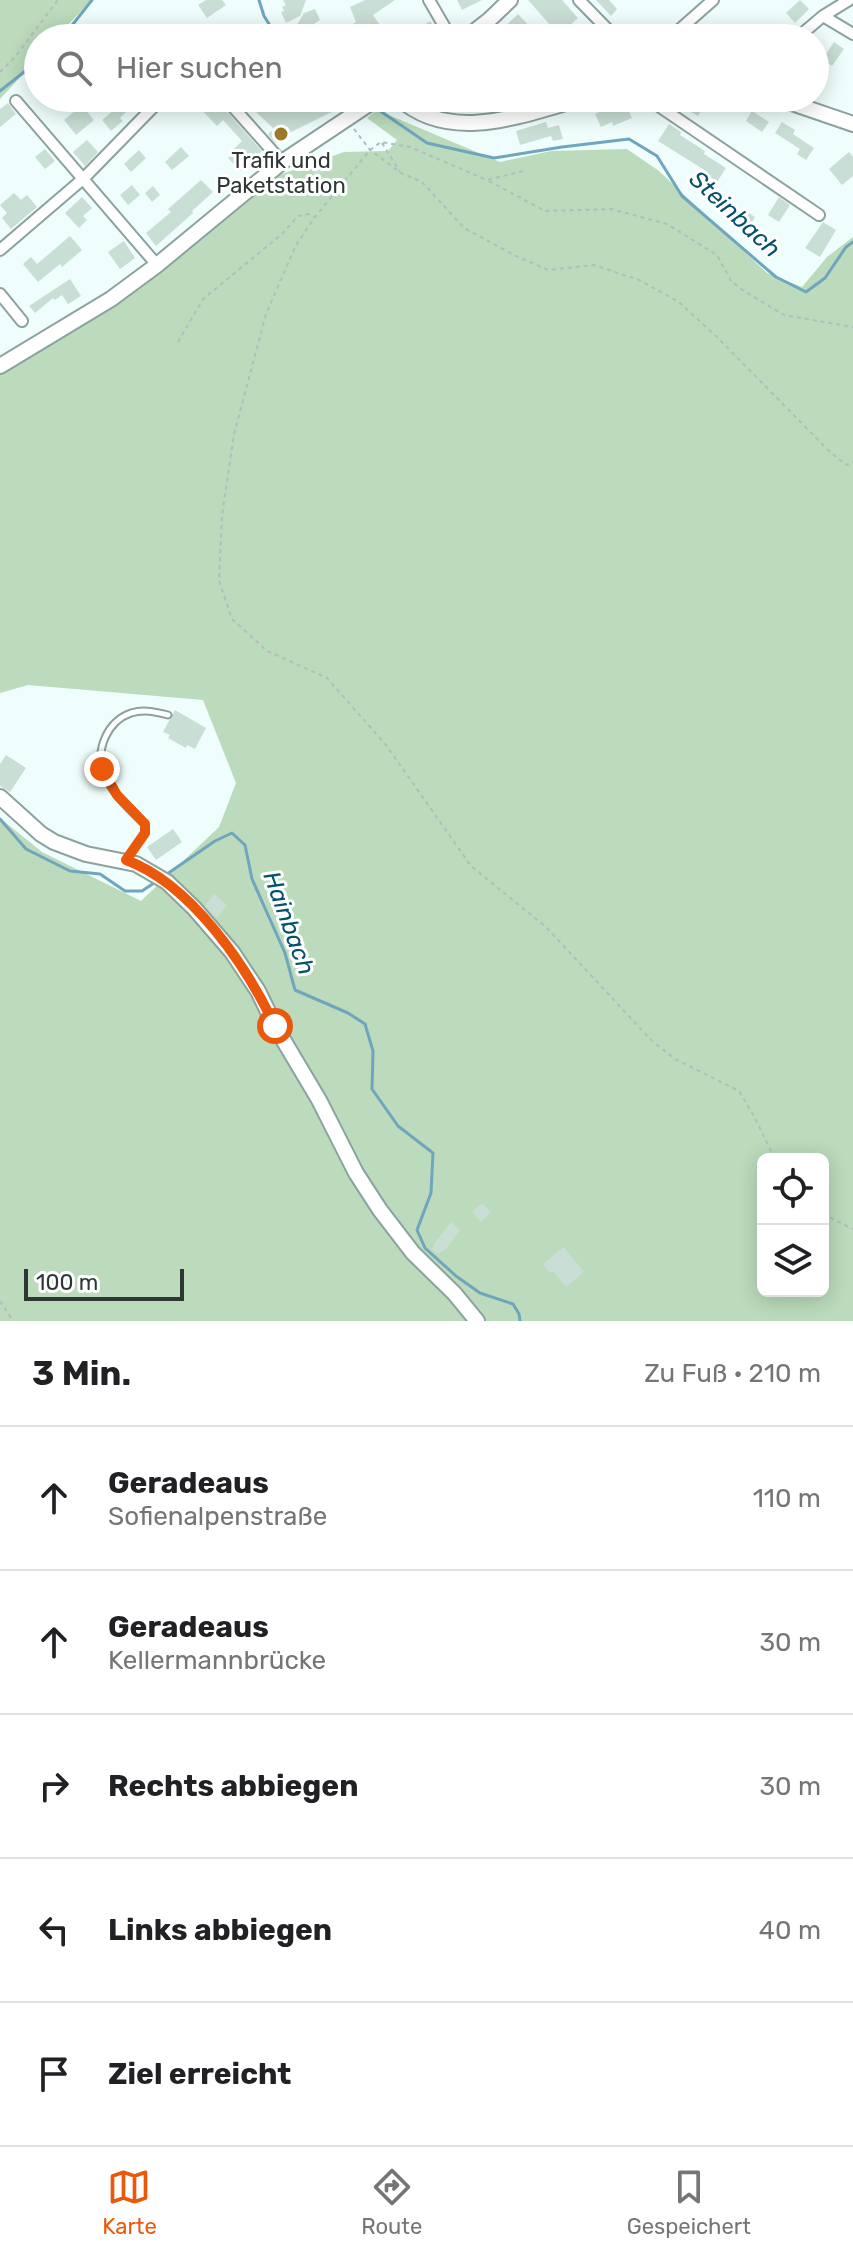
<!DOCTYPE html>
<html lang="de">
<meta charset="utf-8">
<style>
body{margin:0;font-family:Rubik,sans-serif;background:#f2f2f2;color:#202124}
.controls{position:absolute;right:24px;bottom:24px;display:grid;overflow:hidden;border-radius:12px;box-shadow:0 4px 20px #0003}
.controls button{width:72px;height:72px;display:grid;place-items:center;padding:0;border:0;border-bottom:2px solid #e0e0e0;background:#fff;color:#202124;font:40px sans-serif}
.scale{position:absolute;left:24px;bottom:20px;width:160px;box-sizing:border-box;padding-left:8px;border:4px solid #2e3736;border-top:0;font-size:22px;line-height:28px;white-space:nowrap;color:#2e3736;-webkit-text-stroke:6px #fff;paint-order:stroke}
.stop{position:absolute;width:24px;height:24px;margin:-18px;border:6px solid #ea580c;border-radius:50%;background:#fff}
.stop.end{background:#ea580c;border-color:#fff;box-shadow:0 2px 8px #0008}
.list{margin:0;padding:0;list-style:none}
h2{display:flex;justify-content:space-between;align-items:center;height:104px;margin:0;padding:0 32px;font-size:34px}
h2 small{font-size:26px;font-weight:400;color:#757577}
.list li{display:grid;grid-template-columns:52px 1fr auto;gap:24px;align-items:center;box-sizing:border-box;height:144px;padding:0 32px;border-top:2px solid #e0e0e0}
.list b{display:block;font-size:30px;white-space:nowrap}
.list p{margin:0;font-size:26px;white-space:nowrap;color:#757577}
.list em{font-size:26px;font-style:normal;color:#757577}
.icon{flex:none;width:44px;height:44px;fill:none;stroke:currentColor;stroke-width:2;stroke-linecap:round;stroke-linejoin:round}
.map{position:relative;flex:none;width:853px;height:1321px;overflow:hidden}
.search{position:absolute;background:#fff;box-shadow:0 4px 20px #0003;left:24px;right:24px;top:24px;height:88px;display:flex;align-items:center;gap:20px;box-sizing:border-box;padding:0 28px;border-radius:44px;color:#757577;font-size:30px}
.sheet{height:824px;background:#fff}
nav{display:flex;justify-content:space-around;align-items:center;box-sizing:border-box;height:112px;border-top:2px solid #e0e0e0;background:#fff;font-size:22px;color:#757577}
nav a{display:grid;justify-items:center;gap:4px}
nav .on{color:#ea580c}
.map>svg:first-child{display:block}
.green{fill:#bbdbbc;fill-rule:evenodd}
.lines{fill:none;stroke-linecap:round;stroke-linejoin:round}
.stream{stroke:#6fa6be;stroke-width:3}
.building{fill:#c9ded5}
.lane-casing{stroke:#8ba29f;stroke-width:9}
.street-casing{stroke:#8ba29f;stroke-width:14}
.secondary-casing{stroke:#8ba29f;stroke-width:18}
.path{stroke:#b1bebd;stroke-width:2;stroke-dasharray:4 4;stroke-linecap:butt}
.lane{stroke:#fff;stroke-width:5}
.street{stroke:#fff;stroke-width:10}
.secondary{stroke:#fff;stroke-width:14}
.route{stroke:#ea580c;stroke-width:10}
.poi-dot{fill:#9e7926;stroke:#fff;stroke-width:3}
.labels{text-anchor:middle;dominant-baseline:central;stroke-width:6;stroke-linejoin:round;paint-order:stroke}
.poi-label{font-size:22px;fill:#2e3736;stroke:#fff}
.water-label{font-size:24px;font-style:italic;fill:#03516a;stroke:#fff}
</style>
<div class="map">
<svg width="853" height="1321" viewBox="0 0 853 1321">
<rect width="100%" height="100%" fill="#effefc"/>
<path class="green" d="M 0,0 L 91,0 L 56,38 L 38,38 L 38,58 L 0,99 Z
M 377,110 L 500,162 L 551,151 L 627,149 L 659,171 L 767,273 L 802,287 L 827,257 L 853,237 L 853,1321 L 0,1321 L 0,818 L 42,852 L 141,901 L 219,827 L 236,783 L 203,700 L 28,685 L 0,693 L 0,374 L 83,323 L 97,318 L 162,269 L 279,175 L 344,152 L 388,151 L 397,140 L 367,118 ZM 763,1159 L 823,1159 L 823,1291 L 763,1291 Z"/>
<g class="lines">
<path class="stream" d="M 259,0 L 264,16 L 278,38
M 62,38 L 92,0
M 0,91 L 38,61
M 373,106 L 427,143 L 494,158 L 562,147 L 629,139 L 657,156 L 682,196 L 776,277 L 806,292 L 825,278 L 846,247 L 853,242
M 0,819 L 26,849 L 70,871 L 100,874 L 125,891 L 142,891 L 157,881
M 167,874 L 215,841 L 232,833 L 245,845 L 252,879 L 285,953 L 295,990 L 348,1013 L 365,1024 L 373,1051 L 372,1089 L 398,1126 L 433,1153 L 431,1193 L 417,1230 L 425,1248 L 456,1276 L 480,1293 L 513,1304 L 519,1314 L 520,1321"/>
</g>
<path class="building" d="M 206,0 L 222,0 L 226,5 L 207,18 L 198,5 Z
M 283,0 L 306,0 L 300,16 L 286,23 L 281,12 L 284,11 L 282,7 L 286,5 Z
M 365,0 L 395,0 L 373,15 L 389,38 L 350,38 L 344,29 L 356,22 L 350,7 Z
M 457,0 L 482,0 L 462,10 Z
M 528,0 L 562,0 L 578,18 L 559,35 Z
M 596,0 L 609,0 L 617,9 L 611,16 Z
M 800,0 L 809,9 L 795,23 L 786,13 Z
M 315,9 L 320,20 L 306,29 L 309,38 L 289,38 L 304,13 Z
M 518,14 L 531,28 L 520,38 L 493,38 Z
M 430,21 L 442,38 L 407,38 Z
M 834,42 L 844,49 L 832,66 L 822,60 Z
M 121,98 L 141,98 L 120,118 L 123,121 L 111,131 L 102,120 L 120,105 L 117,102 Z
M 190,98 L 217,98 L 219,103 L 262,151 L 240,171 L 228,158 L 230,156 L 229,154 L 242,141 L 223,120 L 217,126 Z
M 262,98 L 266,98 L 277,109 L 295,100 L 301,110 L 326,98 L 360,98 L 283,136 L 275,143 L 268,134 L 274,129 L 252,108 Z
M 695,98 L 706,101 L 698,116 L 688,110 Z
M 8,103 L 16,114 L 0,127 L 0,109 Z
M 82,105 L 94,120 L 76,135 L 64,120 Z
M 626,105 L 632,118 L 613,126 L 612,122 L 601,127 L 595,114 L 612,106 L 614,111 Z
M 752,111 L 769,122 L 762,132 L 746,121 Z
M 546,122 L 548,128 L 559,125 L 563,139 L 553,141 L 551,136 L 520,145 L 516,131 Z
M 782,122 L 795,130 L 793,134 L 814,148 L 806,160 L 797,154 L 800,149 L 775,133 Z
M 669,124 L 681,132 L 680,135 L 705,151 L 704,154 L 726,168 L 717,182 L 705,173 L 706,171 L 658,141 Z
M 87,140 L 98,152 L 85,166 L 73,152 Z
M 181,147 L 189,156 L 172,170 L 165,162 Z
M 45,149 L 55,161 L 45,169 L 35,157 Z
M 139,150 L 146,158 L 131,172 L 124,164 Z
M 849,152 L 853,157 L 853,176 L 842,185 L 829,169 Z
M 319,160 L 326,170 L 316,176 L 309,166 Z
M 201,180 L 213,192 L 192,211 L 193,213 L 156,246 L 146,233 L 171,212 L 168,209 Z
M 132,185 L 140,195 L 128,205 L 120,195 Z
M 153,186 L 160,195 L 152,202 L 145,193 Z
M 14,193 L 21,200 L 27,195 L 37,207 L 11,229 L 2,218 L 7,213 L 0,205 Z
M 82,197 L 92,208 L 83,216 L 87,220 L 79,228 L 65,213 Z
M 779,197 L 790,205 L 779,222 L 768,215 Z
M 743,209 L 755,217 L 747,230 L 734,222 Z
M 823,222 L 836,230 L 820,257 L 805,248 Z
M 70,236 L 82,250 L 62,267 L 60,264 L 38,282 L 23,264 L 31,257 L 37,264 Z
M 124,241 L 135,258 L 120,269 L 108,252 Z
M 70,279 L 81,296 L 68,304 L 62,295 L 55,300 L 53,298 L 35,313 L 29,306 Z
M 175,710 L 206,728 L 195,749 L 187,745 L 186,748 L 168,738 L 170,735 L 163,732 Z
M 6,755 L 26,768 L 10,792 L 0,786 L 0,764 Z
M 173,829 L 182,842 L 156,860 L 147,847 Z
M 214,894 L 227,905 L 217,918 L 205,906 Z
M 482,1203 L 491,1212 L 481,1222 L 472,1212 Z
M 451,1222 L 460,1230 L 446,1249 L 438,1254 L 432,1249 L 434,1246 L 433,1245 Z
M 564,1247 L 584,1272 L 566,1287 L 553,1271 L 550,1273 L 543,1264 Z"/>
<g class="lines">
<defs>
<path id="lane" d="M 126,860 L 145,833 L 145,824 C 129,809 109,791 103,770 C 96,748 108,721 131,713 C 144,709 156,712 168,715"/>
<path id="street" d="M 429,0 L 451,38
M 579,0 L 616,38
M 823,16 L 853,34
M 670,38 L 713,0
M 797,38 L 823,16 L 849,0
M 225,98 L 282,162
M 647,98 L 819,215
M 16,101 L 157,265
M 0,250 L 84,178 L 162,98
M 0,294 L 22,321"/>
<path id="secondary" d="M 466,38 L 489,20 L 510,0
M 399,98 C 450,145 525,114 583,98
M 777,98 L 853,124
M 0,366 L 111,299 L 157,265 L 282,162 L 378,98
M 0,797 L 41,834 L 54,842 L 86,854 L 136,864 L 167,882 L 194,908 L 232,952 L 258,991 L 275,1026 L 319,1100 L 356,1173 L 380,1210 L 413,1253 L 454,1293 L 477,1321"/>
</defs>
<use href="#lane" class="lane-casing"/>
<use href="#street" class="street-casing"/>
<use href="#secondary" class="secondary-casing"/>
<path class="path" d="M 0,72 L 15,57 L 58,0
M 354,129 L 370,150 L 401,173 L 422,182 L 464,228 L 516,256 L 548,270 L 594,265 L 639,280 L 679,302 L 717,337 L 828,450 L 846,465 L 853,462
M 382,143 L 400,172
M 523,171 L 487,180 L 410,147 L 381,142 L 370,150 L 315,217 L 296,245 L 266,314 L 234,434 L 222,516 L 219,581 L 232,619 L 267,651 L 327,678 L 386,745 L 471,866 L 546,927 L 652,1041 L 675,1059 L 739,1091 L 754,1116 L 775,1159
M 489,181 L 545,211 L 611,209 L 667,224 L 717,255 L 731,281 L 744,291 L 784,315 L 853,327
M 178,342 L 203,299 L 282,234 L 298,216 L 308,214 L 315,217
M 823,1214 L 853,1229
M 0,1301 L 13,1321"/>
<use href="#lane" class="lane"/>
<use href="#street" class="street"/>
<use href="#secondary" class="secondary"/>
</g>
<g class="lines">
<path class="route" d="M 102,769 L 117,795 L 145,824 L 145,833 L 126,860 C 191,884 246,965 275,1026"/>
</g>
<circle class="poi-dot" cx="281" cy="134" r="8"/>
<g class="labels">
<g class="poi-label">
<text x="281" y="160">Trafik und<tspan x="281" dy="25">Paketstation</tspan></text>
</g>
<g class="water-label">
<text transform="translate(735 214) rotate(43)">Steinbach</text>
<text transform="translate(289 923) rotate(70)">Hainbach</text>
</g>
</g>
</svg>
<div class="controls">
<button><svg class="icon" aria-label="locate" viewBox="0 0 24 24"><circle cx="12" cy="12" r="6"/><path d="M12 2v4M12 18v4M2 12h4M18 12h4"/></svg></button>
<button><svg class="icon" aria-label="layers" viewBox="0 0 24 24"><path d="M12 4l9 5-9 5-9-5zM3 14l9 5 9-5"/></svg></button>
</div>
<div class="scale">100 m</div>
<div class="stop" style="left:275px;top:1026px"></div>
<div class="stop end" style="left:102px;top:769px"></div>
<div class="search"><svg class="icon" aria-label="search" viewBox="0 0 24 24"><circle cx="10" cy="10" r="6"/><path d="M15 15l6 6"/></svg>Hier suchen</div>
</div>
<section class="sheet">
<h2>3 Min.<small>Zu Fuß · 210 m</small></h2>
<ul class="list">
<li><svg class="icon" aria-label="ahead" viewBox="0 0 24 24"><path d="M12 20V5M6 11l6-6 6 6"/></svg><div><b>Geradeaus</b><p>Sofienalpenstraße</p></div><em>110 m</em></li>
<li><svg class="icon" aria-label="ahead" viewBox="0 0 24 24"><path d="M12 20V5M6 11l6-6 6 6"/></svg><div><b>Geradeaus</b><p>Kellermannbrücke</p></div><em>30 m</em></li>
<li><svg class="icon" aria-label="right" viewBox="0 0 24 24"><path d="M7 20v-9h11M14 6l5 5-5 5"/></svg><div><b>Rechts abbiegen</b></div><em>30 m</em></li>
<li><svg class="icon" aria-label="left" viewBox="0 0 24 24"><path d="M17 20v-9H6M10 6l-5 5 5 5"/></svg><div><b>Links abbiegen</b></div><em>40 m</em></li>
<li><svg class="icon" aria-label="arrive" viewBox="0 0 24 24"><path d="M6 21V4h12l-3 4 3 4H6"/></svg><div><b>Ziel erreicht</b></div></li>
</ul>
</section>
<nav>
<a class="on"><svg class="icon" aria-label="map" viewBox="0 0 24 24"><path d="M3 6l6-2 6 2 6-2v14l-6 2-6-2-6 2zM9 4v14M15 6v14"/></svg>Karte</a>
<a><svg class="icon" aria-label="directions" viewBox="0 0 24 24"><path d="M12 3l9 9-9 9-9-9zM9 14v-3h6M13 9l2 2-2 2"/></svg>Route</a>
<a><svg class="icon" aria-label="saved" viewBox="0 0 24 24"><path d="M7 4h10v16l-5-4-5 4z"/></svg>Gespeichert</a>
</nav>
